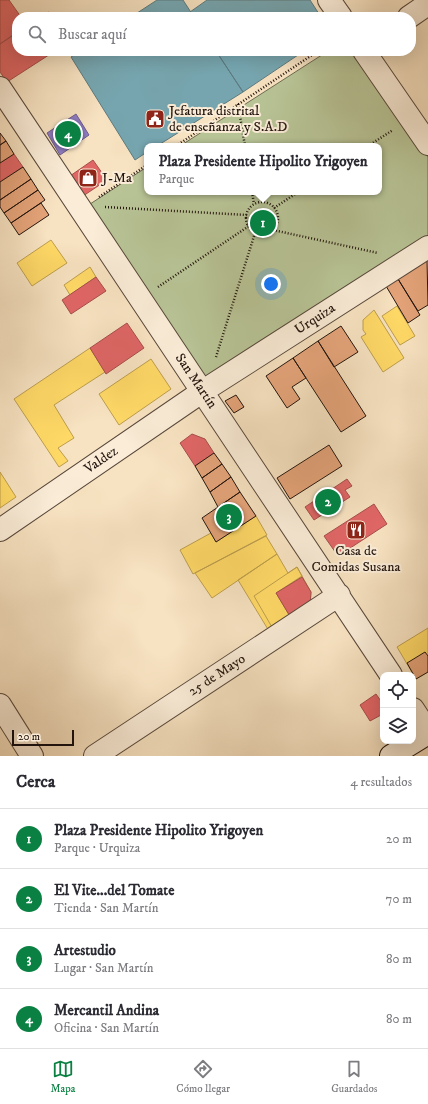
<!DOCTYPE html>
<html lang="es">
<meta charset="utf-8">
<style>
body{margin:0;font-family:"IM FELL DW Pica",serif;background:#f2f2f3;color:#2b2b33}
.controls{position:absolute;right:12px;bottom:12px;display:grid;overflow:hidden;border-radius:8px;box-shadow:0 4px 16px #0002}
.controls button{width:36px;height:36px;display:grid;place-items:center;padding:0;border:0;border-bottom:1px solid #e1e1e2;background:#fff;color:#2b2b33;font:20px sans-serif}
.scale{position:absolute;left:12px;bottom:10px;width:62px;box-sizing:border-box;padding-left:4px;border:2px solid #23150e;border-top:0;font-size:11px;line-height:14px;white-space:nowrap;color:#23150e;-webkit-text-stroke:3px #faecd7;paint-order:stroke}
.you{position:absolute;left:271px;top:284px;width:14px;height:14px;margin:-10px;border:3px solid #fff;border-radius:50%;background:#1a73e8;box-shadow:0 0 0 6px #1a73e833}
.badge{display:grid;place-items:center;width:26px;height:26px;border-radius:50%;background:#0b8043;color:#fff;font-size:13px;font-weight:700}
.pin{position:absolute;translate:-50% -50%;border:2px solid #fff;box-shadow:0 1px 4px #0006}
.popup{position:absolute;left:144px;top:143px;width:238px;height:52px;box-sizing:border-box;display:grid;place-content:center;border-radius:8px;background:#fff;filter:drop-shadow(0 1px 3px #0005);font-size:13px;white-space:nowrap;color:#7c7c81}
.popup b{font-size:15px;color:#2b2b33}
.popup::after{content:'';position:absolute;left:50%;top:100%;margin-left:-8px;border:8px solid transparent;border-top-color:#fff}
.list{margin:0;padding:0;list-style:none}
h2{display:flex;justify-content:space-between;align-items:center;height:52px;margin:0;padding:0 16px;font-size:17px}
h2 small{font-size:13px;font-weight:400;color:#7c7c81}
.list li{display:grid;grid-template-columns:26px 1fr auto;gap:12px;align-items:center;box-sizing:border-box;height:60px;padding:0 16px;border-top:1px solid #e1e1e2}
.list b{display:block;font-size:15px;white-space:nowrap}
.list p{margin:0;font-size:13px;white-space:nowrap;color:#7c7c81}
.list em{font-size:13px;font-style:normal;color:#7c7c81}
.icon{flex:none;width:22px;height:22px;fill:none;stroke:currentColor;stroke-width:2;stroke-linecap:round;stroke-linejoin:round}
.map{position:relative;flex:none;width:428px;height:756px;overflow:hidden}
.search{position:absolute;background:#fff;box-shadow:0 4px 16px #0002;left:12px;right:12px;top:12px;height:44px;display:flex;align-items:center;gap:10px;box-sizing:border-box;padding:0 14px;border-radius:16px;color:#7c7c81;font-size:15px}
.sheet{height:292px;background:#fff}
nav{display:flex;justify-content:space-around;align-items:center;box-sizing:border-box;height:56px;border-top:1px solid #e1e1e2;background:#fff;font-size:11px;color:#7c7c81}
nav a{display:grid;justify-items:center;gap:2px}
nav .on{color:#0b8043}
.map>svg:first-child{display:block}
.green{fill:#b8c496;stroke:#6e6c52}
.homes{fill:#ffd966;stroke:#bd9e4c}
.shops{fill:#e06666;stroke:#a74e4c}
.offices{fill:#8e7cc3;stroke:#6e5d8d}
.public{fill:#76a5af;stroke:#5d7a7f}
.building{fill:#e4a379;stroke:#23150e}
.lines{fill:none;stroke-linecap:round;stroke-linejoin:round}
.minor-casing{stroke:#58483b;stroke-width:24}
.secondary-casing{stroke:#23150e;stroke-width:24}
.path{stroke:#23150e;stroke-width:2.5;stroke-dasharray:1 2;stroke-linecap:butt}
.minor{stroke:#faecd7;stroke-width:22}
.secondary{stroke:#faecd7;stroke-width:22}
.labels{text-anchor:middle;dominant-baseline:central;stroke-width:4;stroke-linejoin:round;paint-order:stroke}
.poi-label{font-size:14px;fill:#23150e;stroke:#faecd7;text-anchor:start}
.street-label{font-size:14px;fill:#23150e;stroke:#faecd7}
</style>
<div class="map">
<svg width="428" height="756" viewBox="0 0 428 756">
<rect width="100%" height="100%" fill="#f7e2c1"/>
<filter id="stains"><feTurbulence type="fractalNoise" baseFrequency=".005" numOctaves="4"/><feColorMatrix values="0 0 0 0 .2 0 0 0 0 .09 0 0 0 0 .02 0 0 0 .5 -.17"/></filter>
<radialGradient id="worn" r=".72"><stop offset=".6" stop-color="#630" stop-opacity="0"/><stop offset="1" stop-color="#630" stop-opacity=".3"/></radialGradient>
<path class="green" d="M 328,51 L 357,51 L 428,157 L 428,240 L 203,391 L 87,206 L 147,167 L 147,192 L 379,192 L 379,146 L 180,146 Z"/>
<path class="homes" d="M 51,240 L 67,263 L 32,286 L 17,263 Z
M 90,267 L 96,277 L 70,295 L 64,285 Z
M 397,306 L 415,336 L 400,345 L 382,316 Z
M 374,310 L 404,358 L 383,372 L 361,337 L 366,334 L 363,330 L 363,320 Z
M 90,348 L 105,372 L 54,405 L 74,438 L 58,448 L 68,461 L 59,467 L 14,399 Z
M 151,359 L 171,389 L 119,425 L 99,394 Z
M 0,472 L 16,497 L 0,508 Z
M 256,516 L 267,535 L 193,574 L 180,550 L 211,533 L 216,542 Z
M 266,536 L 277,554 L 212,598 L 195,573 Z
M 277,554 L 288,573 L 297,567 L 302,576 L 276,593 L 291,618 L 269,631 L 238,580 Z
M 297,567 L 311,592 L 310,606 L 273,629 L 254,596 Z
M 428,628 L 428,672 L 416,679 L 397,647 Z"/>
<path class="shops" d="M 0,0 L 9,0 L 21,17 L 17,17 L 17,32 L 0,44 Z
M 49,12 L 52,17 L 41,17 Z
M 17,33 L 17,51 L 55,51 L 7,82 L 0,72 L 0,44 Z
M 14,154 L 23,167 L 0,182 L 0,163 Z
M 93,160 L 107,180 L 83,196 L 70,176 Z
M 96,277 L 106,291 L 71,314 L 62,300 Z
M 127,323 L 144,348 L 106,374 L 90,348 Z
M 192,434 L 205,439 L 214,453 L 195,466 L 180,443 Z
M 347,479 L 352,486 L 345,490 L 350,497 L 314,520 L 305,507 Z
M 374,504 L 387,524 L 338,556 L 324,536 Z
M 302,577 L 311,592 L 310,606 L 291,618 L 276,593 Z
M 376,694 L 383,704 L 381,715 L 370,721 L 360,705 Z"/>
<path class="offices" d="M 76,114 L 89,135 L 60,155 L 47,133 Z"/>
<path class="public" d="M 157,0 L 183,0 L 194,17 L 131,17 Z
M 207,0 L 310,0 L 321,17 L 194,17 L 190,12 Z
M 80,51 L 216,51 L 243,92 L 157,146 L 147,146 L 147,152 L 135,160 L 71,57 Z
M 216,51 L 304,51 L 243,92 Z"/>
<path class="building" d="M 0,133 L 6,141 L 0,145 Z
M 6,141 L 14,154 L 0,163 L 0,145 Z
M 23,167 L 31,179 L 0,200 L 0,182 Z
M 31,179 L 38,190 L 4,213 L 0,207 L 0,200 Z
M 38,190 L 45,200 L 11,223 L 4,213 Z
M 41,203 L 49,215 L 19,235 L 11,223 Z
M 427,260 L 428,305 L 418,311 L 398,279 Z
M 398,279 L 420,315 L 408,323 L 386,286 Z
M 341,326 L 358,352 L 334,367 L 318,341 Z
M 318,341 L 366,416 L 341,432 L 293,358 Z
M 293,358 L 306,378 L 292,387 L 300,399 L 287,408 L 266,376 Z
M 236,395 L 244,407 L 234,413 L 225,401 Z
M 329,445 L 342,466 L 290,499 L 277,478 Z
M 214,453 L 222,464 L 202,478 L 195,466 Z
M 222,464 L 231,477 L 210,492 L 202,478 Z
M 231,477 L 240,492 L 218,507 L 210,492 Z
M 240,492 L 256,516 L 216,542 L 202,518 Z
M 425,652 L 428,656 L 428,672 L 416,679 L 407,663 Z"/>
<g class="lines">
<defs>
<path id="minor" d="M 329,0 L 341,17
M 409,17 L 428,4
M 364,51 L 428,144
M 0,88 L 391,675
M 0,530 L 203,391 L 428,247
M 0,705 L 32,756
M 413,709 L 428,732
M 95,756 L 339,595"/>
<path id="secondary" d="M 391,756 L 428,733"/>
</defs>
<use href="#minor" class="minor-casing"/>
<use href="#secondary" class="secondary-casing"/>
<path class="path" d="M 238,104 L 245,146
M 176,146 L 318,51
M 368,146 L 393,130
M 252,192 L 254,204
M 99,197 L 147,165
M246 218a16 16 0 1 1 32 0a16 16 0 1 1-32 0Z
M 105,207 L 247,215
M 274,208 L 298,192
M 273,230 L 378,253
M 158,287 L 249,226
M 216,357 L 255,233"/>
<use href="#minor" class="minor"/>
<use href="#secondary" class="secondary"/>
</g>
<defs>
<symbol id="civic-square" viewBox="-11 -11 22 22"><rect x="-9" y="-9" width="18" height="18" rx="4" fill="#8f2418" stroke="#faecd7"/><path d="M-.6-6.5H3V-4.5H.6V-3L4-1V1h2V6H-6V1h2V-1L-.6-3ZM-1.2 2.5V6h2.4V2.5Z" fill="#fff"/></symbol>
<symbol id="shop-square" viewBox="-11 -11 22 22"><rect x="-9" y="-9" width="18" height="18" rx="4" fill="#8f2418" stroke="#faecd7"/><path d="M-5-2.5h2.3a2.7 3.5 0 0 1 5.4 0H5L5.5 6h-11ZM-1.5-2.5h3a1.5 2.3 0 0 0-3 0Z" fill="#fff"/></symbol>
<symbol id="restaurant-square" viewBox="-11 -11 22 22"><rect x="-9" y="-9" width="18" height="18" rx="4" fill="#8f2418" stroke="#faecd7"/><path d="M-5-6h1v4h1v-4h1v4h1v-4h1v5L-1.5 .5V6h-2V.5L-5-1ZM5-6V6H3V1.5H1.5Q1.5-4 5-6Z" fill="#fff"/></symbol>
</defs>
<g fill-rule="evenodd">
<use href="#civic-square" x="144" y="108" width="22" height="22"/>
<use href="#shop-square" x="77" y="167" width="22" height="22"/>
<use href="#restaurant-square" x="345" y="519" width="22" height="22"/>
</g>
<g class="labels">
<g class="poi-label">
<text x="169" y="111">Jefatura distrital<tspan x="169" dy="16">de enseñanza y S.A.D</tspan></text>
<text x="102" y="178">J-Ma</text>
<text x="356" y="551" text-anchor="middle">Casa de<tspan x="356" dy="16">Comidas Susana</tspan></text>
</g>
<g class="street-label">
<text transform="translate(315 319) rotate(-33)">Urquiza</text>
<text transform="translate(196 381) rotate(56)">San Martín</text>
<text transform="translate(101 460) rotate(-34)">Valdez</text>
<text transform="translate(217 675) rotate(-33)">25 de Mayo</text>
</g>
</g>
<rect width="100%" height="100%" filter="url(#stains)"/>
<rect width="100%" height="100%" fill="url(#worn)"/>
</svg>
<div class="controls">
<button><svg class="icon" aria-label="locate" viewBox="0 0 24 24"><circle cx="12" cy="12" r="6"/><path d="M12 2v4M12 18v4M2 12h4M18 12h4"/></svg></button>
<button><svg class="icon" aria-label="layers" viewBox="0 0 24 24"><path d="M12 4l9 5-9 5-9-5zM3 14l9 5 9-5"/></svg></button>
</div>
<div class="scale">20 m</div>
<div class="you"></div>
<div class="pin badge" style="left:263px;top:223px">1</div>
<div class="popup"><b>Plaza Presidente Hipolito Yrigoyen</b>Parque</div>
<div class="pin badge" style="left:328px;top:502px">2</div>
<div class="pin badge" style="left:229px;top:517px">3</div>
<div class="pin badge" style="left:68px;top:134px">4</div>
<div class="search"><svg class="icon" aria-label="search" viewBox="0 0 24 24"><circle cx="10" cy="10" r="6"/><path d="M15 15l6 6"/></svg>Buscar aquí</div>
</div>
<section class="sheet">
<h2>Cerca<small>4 resultados</small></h2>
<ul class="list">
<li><span class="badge">1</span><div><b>Plaza Presidente Hipolito Yrigoyen</b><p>Parque · Urquiza</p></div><em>20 m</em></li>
<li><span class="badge">2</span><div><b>El Vite...del Tomate</b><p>Tienda · San Martín</p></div><em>70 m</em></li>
<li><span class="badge">3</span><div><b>Artestudio</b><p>Lugar · San Martín</p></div><em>80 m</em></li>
<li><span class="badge">4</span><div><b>Mercantil Andina</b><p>Oficina · San Martín</p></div><em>80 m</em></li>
</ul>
</section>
<nav>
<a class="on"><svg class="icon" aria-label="map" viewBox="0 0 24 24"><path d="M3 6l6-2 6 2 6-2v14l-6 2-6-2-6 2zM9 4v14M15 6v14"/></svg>Mapa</a>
<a><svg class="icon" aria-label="directions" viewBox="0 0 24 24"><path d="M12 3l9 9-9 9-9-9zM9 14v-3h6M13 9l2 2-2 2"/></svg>Cómo llegar</a>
<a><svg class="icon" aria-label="saved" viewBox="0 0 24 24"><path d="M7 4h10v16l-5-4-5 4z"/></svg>Guardados</a>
</nav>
